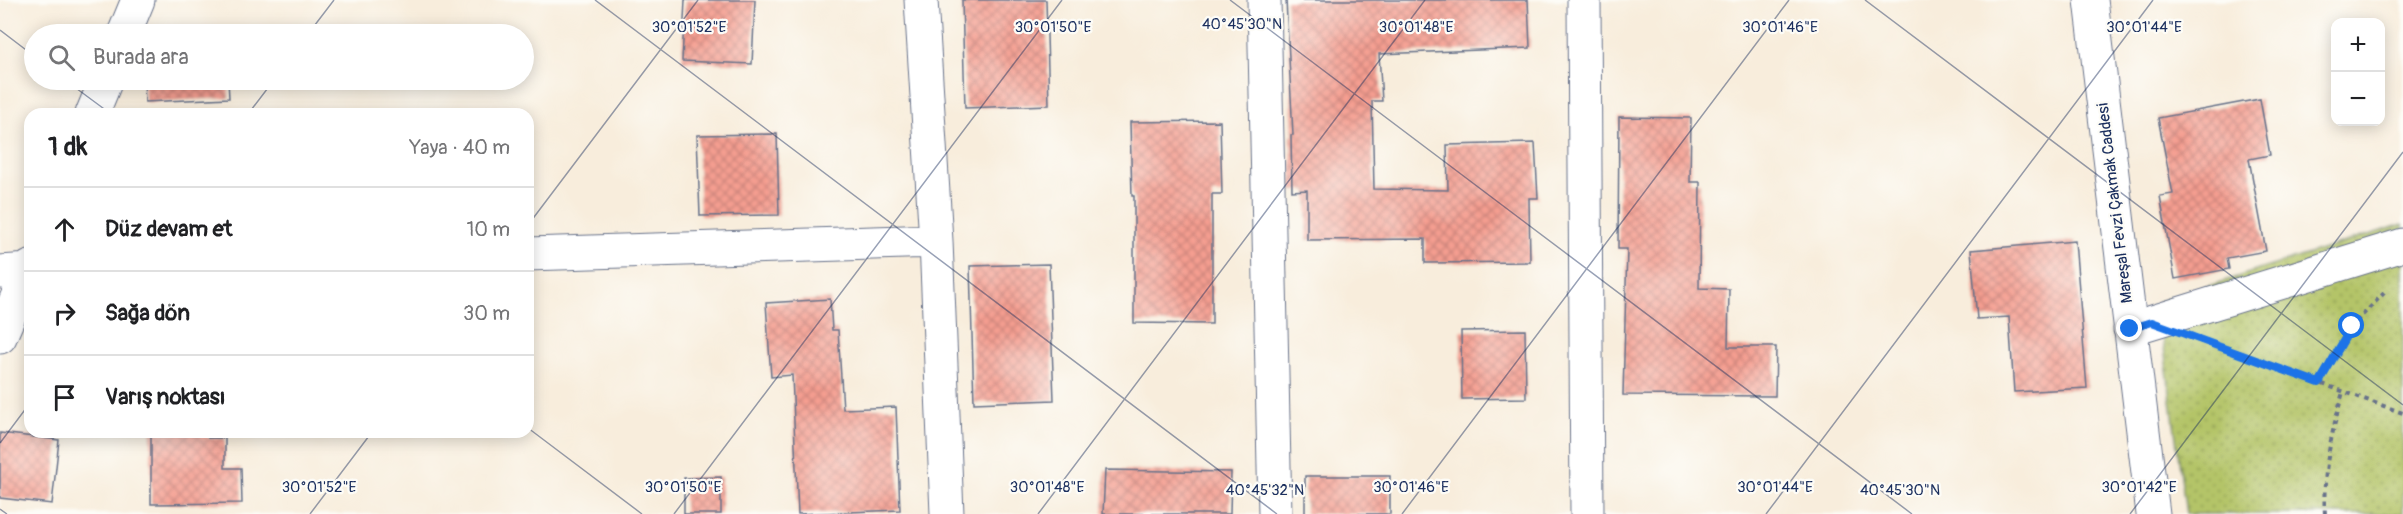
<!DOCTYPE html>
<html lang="tr">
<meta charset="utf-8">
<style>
body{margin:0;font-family:Pangolin,sans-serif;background:#f6f6f6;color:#202124}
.controls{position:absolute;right:18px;top:18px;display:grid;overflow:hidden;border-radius:12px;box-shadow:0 3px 15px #0003}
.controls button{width:54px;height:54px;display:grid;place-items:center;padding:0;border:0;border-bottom:2px solid #e0e0e0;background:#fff;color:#202124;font:30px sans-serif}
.stop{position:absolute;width:18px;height:18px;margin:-14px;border:4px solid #1a73e8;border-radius:50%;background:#fff}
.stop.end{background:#1a73e8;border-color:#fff;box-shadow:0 2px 6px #0008}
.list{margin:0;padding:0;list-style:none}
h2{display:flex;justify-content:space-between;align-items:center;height:78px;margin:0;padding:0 24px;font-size:26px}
h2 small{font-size:20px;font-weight:400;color:#757577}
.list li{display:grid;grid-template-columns:39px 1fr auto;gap:18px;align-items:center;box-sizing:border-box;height:84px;padding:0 24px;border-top:2px solid #e0e0e0}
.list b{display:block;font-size:22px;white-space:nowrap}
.list em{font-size:20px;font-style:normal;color:#757577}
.icon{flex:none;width:33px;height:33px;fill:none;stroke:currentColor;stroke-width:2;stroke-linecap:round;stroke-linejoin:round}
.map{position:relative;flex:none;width:2403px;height:514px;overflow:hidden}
.search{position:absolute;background:#fff;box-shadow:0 3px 15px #0003;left:24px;top:24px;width:510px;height:66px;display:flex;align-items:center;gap:15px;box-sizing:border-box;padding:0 21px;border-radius:33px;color:#757577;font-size:22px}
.panel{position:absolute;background:#fff;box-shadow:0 3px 15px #0003;left:24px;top:108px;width:510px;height:330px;border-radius:18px}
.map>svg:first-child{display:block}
.park{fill:url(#park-dots);stroke:#687a62;stroke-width:1.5}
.building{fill:url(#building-cross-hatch)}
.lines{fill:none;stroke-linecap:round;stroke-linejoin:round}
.minor-casing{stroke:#68728a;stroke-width:35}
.path{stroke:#68728a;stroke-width:4;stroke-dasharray:4.5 4.5;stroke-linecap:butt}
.minor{stroke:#fff;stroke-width:33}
.route{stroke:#1a73e8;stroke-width:8}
.ticks{fill:none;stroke:#1b2f5e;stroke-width:1.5;stroke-opacity:0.45}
.labels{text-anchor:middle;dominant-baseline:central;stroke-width:4.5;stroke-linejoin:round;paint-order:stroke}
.street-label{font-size:16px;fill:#1b2f5e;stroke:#fdfcf7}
.ticks-label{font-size:15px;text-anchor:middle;fill:#1b2f5e;stroke:#fdfcf7;stroke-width:4.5;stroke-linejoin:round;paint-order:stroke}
</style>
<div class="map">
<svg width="2403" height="514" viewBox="0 0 2403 514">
<defs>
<pattern id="park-dots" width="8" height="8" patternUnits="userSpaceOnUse" patternTransform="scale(1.5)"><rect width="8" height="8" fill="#b4c467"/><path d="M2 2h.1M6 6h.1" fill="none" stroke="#92a058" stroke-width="1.8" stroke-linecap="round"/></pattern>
<pattern id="building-cross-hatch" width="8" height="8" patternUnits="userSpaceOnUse" patternTransform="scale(1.5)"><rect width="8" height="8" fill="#f59e90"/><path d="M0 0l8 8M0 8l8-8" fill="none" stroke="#c68179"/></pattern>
</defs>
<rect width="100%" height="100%" fill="#fdfcf7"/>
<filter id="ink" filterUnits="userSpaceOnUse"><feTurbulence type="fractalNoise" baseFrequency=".0167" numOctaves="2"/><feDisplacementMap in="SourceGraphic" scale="12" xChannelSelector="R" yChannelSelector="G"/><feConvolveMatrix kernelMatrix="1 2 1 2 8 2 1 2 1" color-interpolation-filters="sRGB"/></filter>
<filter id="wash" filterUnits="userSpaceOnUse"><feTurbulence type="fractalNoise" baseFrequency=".008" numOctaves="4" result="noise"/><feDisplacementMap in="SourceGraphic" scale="24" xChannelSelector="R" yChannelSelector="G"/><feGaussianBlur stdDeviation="1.35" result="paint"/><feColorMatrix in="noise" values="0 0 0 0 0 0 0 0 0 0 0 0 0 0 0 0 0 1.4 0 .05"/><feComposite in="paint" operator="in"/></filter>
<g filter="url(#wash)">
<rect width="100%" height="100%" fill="#f8eddc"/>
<path class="park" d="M 2403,224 L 2403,514 L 2186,514 L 2158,302 Z"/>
<g id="blocks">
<path class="building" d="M 685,0 L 755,0 L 752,64 L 682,61 Z
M 962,0 L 1046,0 L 1049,105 L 965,108 Z
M 1286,0 L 1528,0 L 1530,48 L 1379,54 L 1382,101 L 1372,101 L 1374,189 L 1448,190 L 1447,145 L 1535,143 L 1538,198 L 1529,198 L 1530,262 L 1425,263 L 1425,239 L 1307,240 L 1307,190 L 1292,191 L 1291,135 L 1293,135 Z
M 226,30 L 227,34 L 172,34 L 174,32 Z
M 144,80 L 228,80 L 229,98 L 145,102 Z
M 2260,99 L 2270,155 L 2249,159 L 2266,251 L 2227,258 L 2229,269 L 2175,279 L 2160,196 L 2173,194 L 2158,118 Z
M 1619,117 L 1691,118 L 1690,182 L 1700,182 L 1699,288 L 1729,289 L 1728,347 L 1776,347 L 1775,396 L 1623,395 L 1627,249 L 1618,249 Z
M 1220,121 L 1222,194 L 1212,194 L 1212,324 L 1134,323 L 1134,196 L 1132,196 L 1130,122 Z
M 777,134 L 779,215 L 700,216 L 697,135 Z
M 2075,241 L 2087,388 L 2014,392 L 2009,317 L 1977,319 L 1971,250 Z
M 1049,264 L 1054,400 L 974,403 L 970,266 Z
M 830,299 L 832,330 L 838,330 L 843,409 L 896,407 L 900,510 L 798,514 L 792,375 L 771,377 L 766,303 Z
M 1525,330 L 1526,398 L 1462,399 L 1461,331 Z
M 151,432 L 208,432 L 208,438 L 225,438 L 225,468 L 241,468 L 242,503 L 151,504 Z
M 0,433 L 59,440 L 52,504 L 0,498 Z
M 1105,470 L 1231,472 L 1230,514 L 1103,514 Z
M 1305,476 L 1390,476 L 1390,514 L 1305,514 Z
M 721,477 L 721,514 L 684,514 L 684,478 Z"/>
</g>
</g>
<g filter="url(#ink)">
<use href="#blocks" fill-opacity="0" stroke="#68728a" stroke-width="1.5"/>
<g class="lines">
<defs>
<path id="minor" d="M 921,0 L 936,241 L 947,514
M 1264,0 L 1275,514
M 1584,0 L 1587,514
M 2091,0 L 2153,514
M 124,34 L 138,0
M 92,114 L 106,80
M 528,254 L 936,241
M 0,272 L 30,270
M 2130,329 L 2403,245
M 0,337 L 30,267"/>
</defs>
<use href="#minor" class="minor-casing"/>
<path class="path" d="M 2212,344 L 2403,413
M 2319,383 L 2352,326 L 2385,292
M 2325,514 C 2322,473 2332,431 2343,392"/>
<use href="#minor" class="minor"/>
</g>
</g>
<g class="lines" filter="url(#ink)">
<path class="route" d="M 2130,329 L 2152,322 L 2319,383 L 2352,326"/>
</g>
<path class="ticks" d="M 595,0 L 1277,514M 1230,0 L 1912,514M 1865,0 L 2403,405M 0,30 L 34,56M 308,34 L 334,0M 65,80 L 111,114M 248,114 L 274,80M 528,225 L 698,0M 528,428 L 642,514M 0,443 L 30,403M 0,509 L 7,514M 310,514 L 372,432M 674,514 L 1062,0M 1038,514 L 1425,0M 1402,514 L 1789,0M 1766,514 L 2153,0M 2130,514 L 2403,152"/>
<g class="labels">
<g class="street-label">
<text transform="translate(2115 203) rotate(-97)">Mareşal Fevzi Çakmak Caddesi</text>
</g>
</g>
<g class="ticks-label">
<text x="1242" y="29">40°45'30"N</text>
<text x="689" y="32">30°01'52"E</text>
<text x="1053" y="32">30°01'50"E</text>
<text x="1416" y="32">30°01'48"E</text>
<text x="1780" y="32">30°01'46"E</text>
<text x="2144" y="32">30°01'44"E</text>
<text x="319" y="492">30°01'52"E</text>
<text x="683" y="492">30°01'50"E</text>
<text x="1047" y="492">30°01'48"E</text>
<text x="1411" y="492">30°01'46"E</text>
<text x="1775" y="492">30°01'44"E</text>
<text x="2139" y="492">30°01'42"E</text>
<text x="1265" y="495">40°45'32"N</text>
<text x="1900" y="495">40°45'30"N</text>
</g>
</svg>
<div class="controls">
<button>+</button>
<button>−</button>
</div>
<div class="stop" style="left:2352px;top:326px"></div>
<div class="stop end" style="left:2130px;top:329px"></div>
<div class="search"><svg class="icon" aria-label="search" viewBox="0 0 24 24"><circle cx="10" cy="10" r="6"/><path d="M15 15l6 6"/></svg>Burada ara</div>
<section class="panel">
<h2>1 dk<small>Yaya · 40 m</small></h2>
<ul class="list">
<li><svg class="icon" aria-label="ahead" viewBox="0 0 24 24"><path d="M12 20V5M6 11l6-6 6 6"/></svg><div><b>Düz devam et</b></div><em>10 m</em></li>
<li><svg class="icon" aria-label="right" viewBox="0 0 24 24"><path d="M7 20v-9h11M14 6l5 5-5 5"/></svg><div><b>Sağa dön</b></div><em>30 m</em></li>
<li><svg class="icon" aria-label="arrive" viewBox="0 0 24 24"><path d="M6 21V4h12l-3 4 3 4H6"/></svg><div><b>Varış noktası</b></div></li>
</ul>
</section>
</div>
